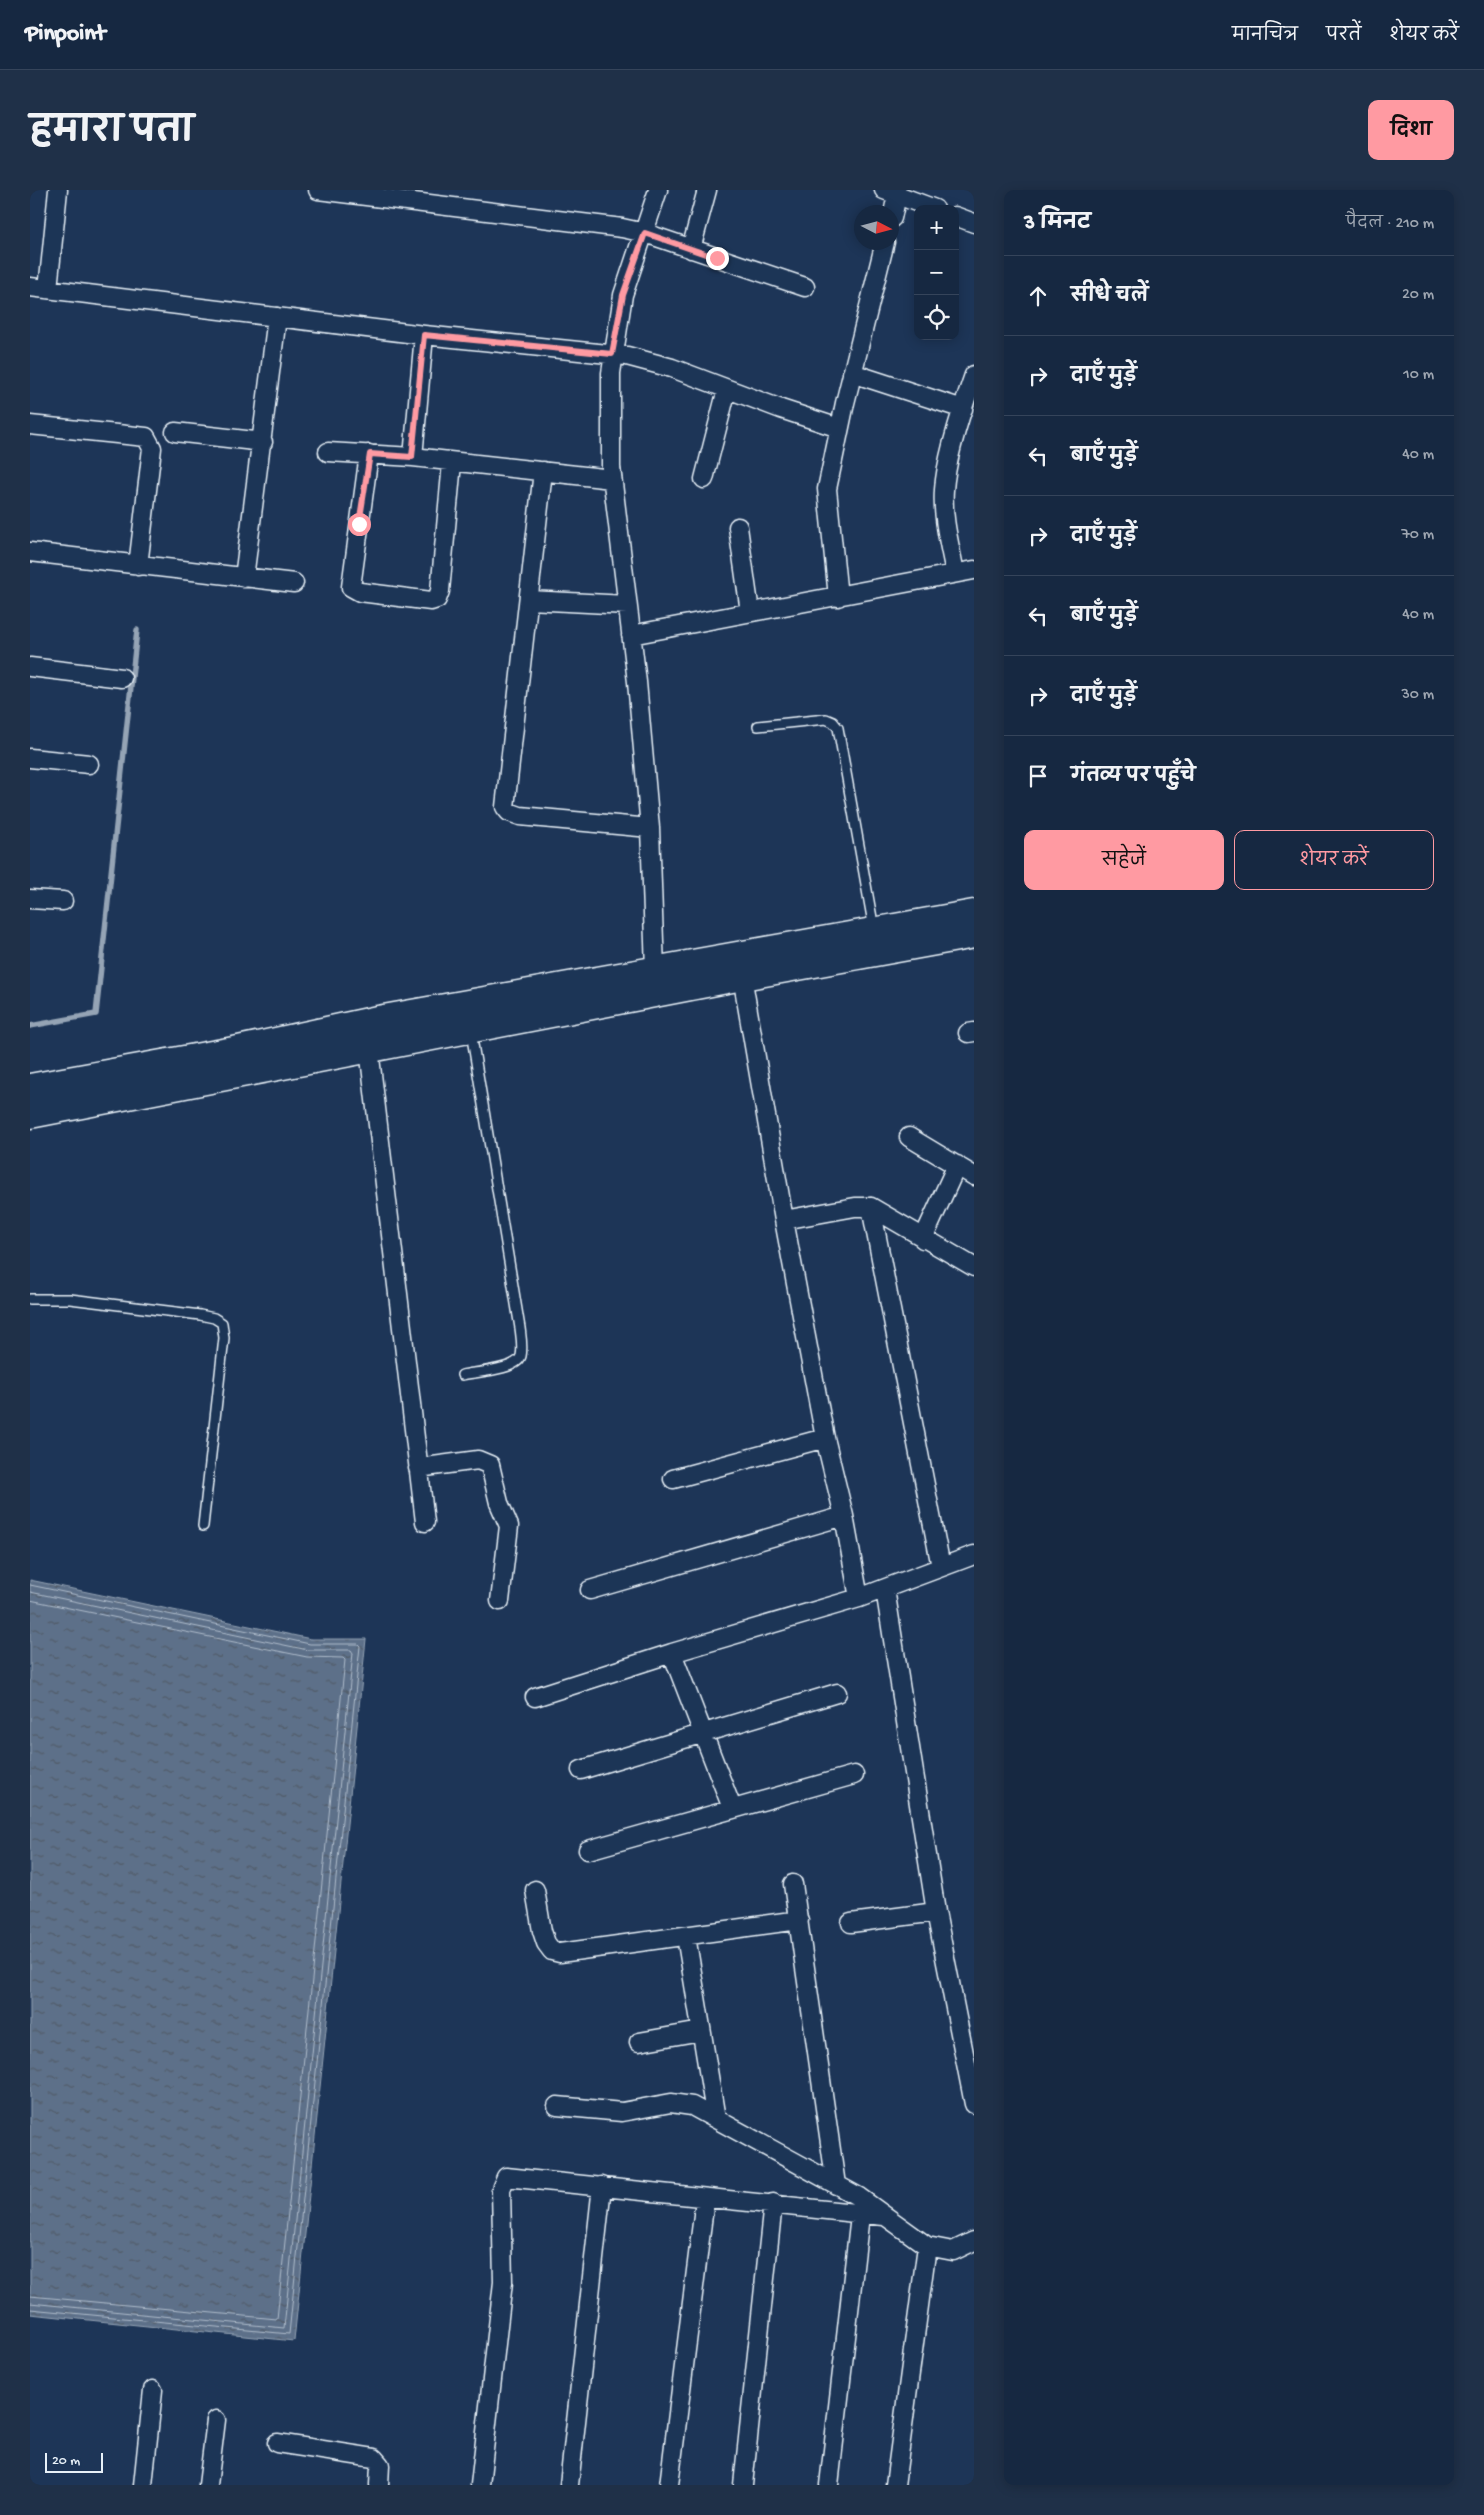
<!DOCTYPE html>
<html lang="hi">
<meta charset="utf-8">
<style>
body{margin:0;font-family:"Gochi Hand","Playpen Sans Deva",sans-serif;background:#1f3048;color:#f1f3f6}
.controls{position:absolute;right:15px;top:15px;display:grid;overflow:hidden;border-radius:10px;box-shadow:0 2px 12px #0003}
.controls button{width:45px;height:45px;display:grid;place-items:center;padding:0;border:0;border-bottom:1px solid #35445a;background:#162841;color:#f1f3f6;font:25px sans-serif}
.compass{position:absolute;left:824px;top:15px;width:45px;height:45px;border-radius:50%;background:#162841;box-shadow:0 2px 12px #0003;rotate:96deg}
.scale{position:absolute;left:15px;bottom:12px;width:58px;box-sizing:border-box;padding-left:5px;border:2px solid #e8f1f8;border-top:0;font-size:14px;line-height:18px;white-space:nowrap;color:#e8f1f8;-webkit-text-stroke:4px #1d3557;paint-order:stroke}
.stop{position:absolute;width:15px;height:15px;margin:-11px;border:4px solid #ff9aa2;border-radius:50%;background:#fff}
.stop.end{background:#ff9aa2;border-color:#fff;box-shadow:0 1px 5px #0008}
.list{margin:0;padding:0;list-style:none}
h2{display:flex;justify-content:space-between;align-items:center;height:65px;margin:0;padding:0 20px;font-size:21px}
h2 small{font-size:16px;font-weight:400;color:#9ea6b1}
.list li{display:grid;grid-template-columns:32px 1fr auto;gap:15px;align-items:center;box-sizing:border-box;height:80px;padding:0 20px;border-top:1px solid #35445a}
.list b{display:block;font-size:19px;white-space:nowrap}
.list em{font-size:16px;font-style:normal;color:#9ea6b1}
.actions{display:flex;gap:10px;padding:15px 20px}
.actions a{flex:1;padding:11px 0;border:1px solid #ff9aa2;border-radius:10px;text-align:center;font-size:18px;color:#ff9aa2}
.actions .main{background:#ff9aa2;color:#111}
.icon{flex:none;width:28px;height:28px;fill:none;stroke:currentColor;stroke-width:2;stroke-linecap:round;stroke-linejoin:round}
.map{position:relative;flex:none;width:944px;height:2295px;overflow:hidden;border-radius:10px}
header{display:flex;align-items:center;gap:30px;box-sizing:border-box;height:70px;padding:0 25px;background:#162841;border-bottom:1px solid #35445a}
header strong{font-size:24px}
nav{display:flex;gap:28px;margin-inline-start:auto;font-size:18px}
.intro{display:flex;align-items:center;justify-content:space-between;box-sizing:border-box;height:120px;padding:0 30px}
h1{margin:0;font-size:35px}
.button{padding:12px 22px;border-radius:10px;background:#ff9aa2;color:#111;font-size:18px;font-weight:700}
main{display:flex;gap:30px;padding:0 30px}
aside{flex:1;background:#162841;border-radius:10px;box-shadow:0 2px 12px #0003}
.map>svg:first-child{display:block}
.water{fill:url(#water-ripples);stroke:#95a4b5}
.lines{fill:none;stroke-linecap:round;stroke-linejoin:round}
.shore{stroke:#b0bdcc;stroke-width:1}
.stream{stroke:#95a4b5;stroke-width:5.5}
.lane-casing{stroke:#e8f1f8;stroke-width:12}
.street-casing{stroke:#e8f1f8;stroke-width:21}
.highway-casing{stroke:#e8f1f8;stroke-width:31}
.lane{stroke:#1d3557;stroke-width:9}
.street{stroke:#1d3557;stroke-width:18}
.highway{stroke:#1d3557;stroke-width:28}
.route{stroke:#ff9aa2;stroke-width:6}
</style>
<header>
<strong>Pinpoint</strong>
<nav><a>मानचित्र</a><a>परतें</a><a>शेयर करें</a></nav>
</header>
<div class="intro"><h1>हमारा पता</h1><a class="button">दिशा</a></div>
<main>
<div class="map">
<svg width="944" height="2295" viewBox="0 0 944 2295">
<defs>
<pattern id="water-ripples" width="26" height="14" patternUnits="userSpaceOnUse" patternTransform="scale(1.25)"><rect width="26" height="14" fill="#5d7089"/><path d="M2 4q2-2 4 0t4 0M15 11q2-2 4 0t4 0" fill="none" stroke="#505a66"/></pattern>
</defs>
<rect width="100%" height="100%" fill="#1d3557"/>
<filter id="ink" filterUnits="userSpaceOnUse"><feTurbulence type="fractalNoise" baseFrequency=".02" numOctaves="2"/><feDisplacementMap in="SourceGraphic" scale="10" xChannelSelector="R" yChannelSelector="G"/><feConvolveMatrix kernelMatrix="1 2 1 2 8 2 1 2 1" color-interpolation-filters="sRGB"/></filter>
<g filter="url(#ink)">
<path class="water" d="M 0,1390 L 281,1449 L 336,1449 L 264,2151 L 0,2124 Z"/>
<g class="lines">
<path class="shore" d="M 0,1395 L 280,1454 L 328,1454 L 330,1456 L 259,2144 L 0,2119
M 0,1402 L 278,1460 L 321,1460 L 323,1463 L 254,2138 L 0,2113
M 0,1410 L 277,1467 L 313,1468 L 315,1470 L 247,2129 L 0,2106"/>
<path class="stream" d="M 0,836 L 66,824 L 107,440"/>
<defs>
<path id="lane" d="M 728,536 L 796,529 L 803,532 L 808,538 L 844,739
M 0,1109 L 40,1109 L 170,1125 L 184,1128 L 192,1133 L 194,1148 L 173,1336
M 432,1185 C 446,1182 487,1180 491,1166 C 493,1157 491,1146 490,1138 L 441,842"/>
<path id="street" d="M 288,0 L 592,38 L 615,43 L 775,97
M 854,0 L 905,19
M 925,26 L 944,33
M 862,28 L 867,5
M 661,59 L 677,0
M 0,97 L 394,145 L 597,166 L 642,178 L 751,219 L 809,238
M 18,99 L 28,0
M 822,183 L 933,219
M 0,235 L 116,247 L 122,258 L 108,376
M 145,242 L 233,252
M 298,262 L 383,267 L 582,289
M 339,264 L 321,397 L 330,402 L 401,411 L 407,409 L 410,401 L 422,273
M 383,267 L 394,145
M 513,281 L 475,617 L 479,622 L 490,626 L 620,638
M 674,289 L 697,199
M 708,337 L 720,422
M 0,362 L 264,393
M 925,383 C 920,356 912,328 914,300 C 916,267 933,216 944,185
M 214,388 L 247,127
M 808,407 L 797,299 L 815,213 L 855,52
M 499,410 L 597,415
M 601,445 L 944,380
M 0,477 L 92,488
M 0,568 L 59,574
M 0,709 L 33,711
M 625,780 L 620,638 L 607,492 L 581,277 L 581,183 L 593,105 L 628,0
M 712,786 L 754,1030 L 795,1248 L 814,1326 L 829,1408
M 938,843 L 944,842
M 339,859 L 395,1332
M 879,947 L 944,986
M 841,1017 L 911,1377
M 754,1030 L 825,1017 L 841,1017 L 944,1077
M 893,1049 L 927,975
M 388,1278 L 448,1270 L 460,1275 L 469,1313 L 479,1336 L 470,1411
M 643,1289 L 795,1248
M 855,1399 L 906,1722 L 944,1914
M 560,1400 L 814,1326
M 642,1463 L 702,1618
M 505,1507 L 642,1463 L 829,1408 L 944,1365
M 551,1580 L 807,1503
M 558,1660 L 824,1585
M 763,1694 L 806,1995
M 505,1700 L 512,1741 L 516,1753 L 522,1761 L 530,1763 L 769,1730
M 821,1733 L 906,1722
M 656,1746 L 686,1929
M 609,1852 L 671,1841
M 527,1916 L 592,1922 L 641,1913 L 662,1916 L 829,2007 L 897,2056 L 923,2061 L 944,2051
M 247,2253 L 344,2268 L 350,2275 L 349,2295
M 113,2295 L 123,2200
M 178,2295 L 186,2230
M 450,2295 L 473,2092 L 471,1999 L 476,1987 L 854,2026
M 539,2295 L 572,1996
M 639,2295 L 675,2009
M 713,2295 L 743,2013
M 799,2295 L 830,2025
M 865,2295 L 897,2056"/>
<path id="highway" d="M 0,898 L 204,861 L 348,830 L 944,724
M 0,924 L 712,786 L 944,744"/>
</defs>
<use href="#lane" class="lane-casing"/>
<use href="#street" class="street-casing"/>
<use href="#highway" class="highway-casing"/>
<use href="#lane" class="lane"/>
<use href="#street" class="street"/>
<use href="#highway" class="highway"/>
</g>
</g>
<g class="lines" filter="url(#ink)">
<path class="route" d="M 329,334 L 340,264 L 382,267 L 394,145 L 582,164 L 593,105 L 615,43 L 687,68"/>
</g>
</svg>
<div class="controls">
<button>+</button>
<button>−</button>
<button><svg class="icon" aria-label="locate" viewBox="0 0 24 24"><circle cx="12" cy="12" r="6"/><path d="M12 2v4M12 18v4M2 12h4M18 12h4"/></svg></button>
</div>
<svg class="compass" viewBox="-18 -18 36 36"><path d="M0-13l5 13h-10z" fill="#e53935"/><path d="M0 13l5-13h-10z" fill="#9ea6b1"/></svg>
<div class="scale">20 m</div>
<div class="stop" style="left:329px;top:334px"></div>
<div class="stop end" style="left:687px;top:68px"></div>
</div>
<aside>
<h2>3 मिनट<small>पैदल · 210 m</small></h2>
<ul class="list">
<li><svg class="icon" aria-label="ahead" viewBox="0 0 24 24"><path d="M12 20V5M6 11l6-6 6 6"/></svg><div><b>सीधे चलें</b></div><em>20 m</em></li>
<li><svg class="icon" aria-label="right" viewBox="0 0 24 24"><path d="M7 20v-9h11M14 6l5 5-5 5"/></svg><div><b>दाएँ मुड़ें</b></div><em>10 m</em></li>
<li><svg class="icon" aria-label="left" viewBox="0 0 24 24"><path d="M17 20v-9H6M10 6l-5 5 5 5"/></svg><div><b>बाएँ मुड़ें</b></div><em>40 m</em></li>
<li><svg class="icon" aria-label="right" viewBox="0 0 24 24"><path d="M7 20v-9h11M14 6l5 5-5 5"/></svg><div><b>दाएँ मुड़ें</b></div><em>70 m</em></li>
<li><svg class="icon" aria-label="left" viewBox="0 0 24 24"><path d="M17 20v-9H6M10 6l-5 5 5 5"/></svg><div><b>बाएँ मुड़ें</b></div><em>40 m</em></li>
<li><svg class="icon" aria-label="right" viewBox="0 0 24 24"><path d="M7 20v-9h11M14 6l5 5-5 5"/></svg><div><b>दाएँ मुड़ें</b></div><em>30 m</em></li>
<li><svg class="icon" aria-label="arrive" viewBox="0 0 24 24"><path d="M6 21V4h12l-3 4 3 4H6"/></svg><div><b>गंतव्य पर पहुँचे</b></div></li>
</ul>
<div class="actions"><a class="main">सहेजें</a><a>शेयर करें</a></div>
</aside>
</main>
